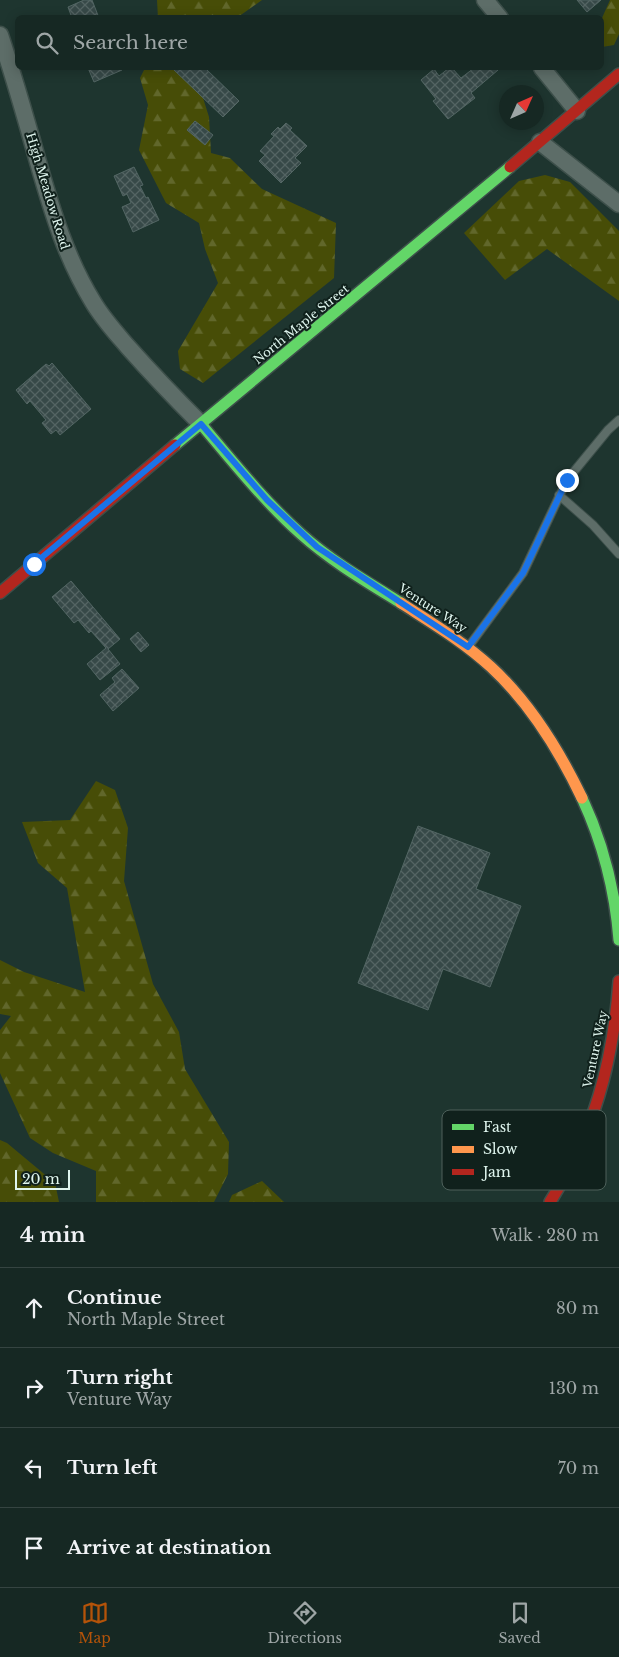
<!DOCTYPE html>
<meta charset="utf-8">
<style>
body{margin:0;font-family:"Libre Baskerville",serif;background:#1f302b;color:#f1f3f6}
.compass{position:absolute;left:499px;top:85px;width:45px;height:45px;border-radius:50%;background:#162823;box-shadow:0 2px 12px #0003;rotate:45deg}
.scale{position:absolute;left:15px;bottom:12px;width:55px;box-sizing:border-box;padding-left:5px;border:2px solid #dff5ee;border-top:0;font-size:14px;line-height:18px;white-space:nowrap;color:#dff5ee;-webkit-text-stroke:4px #10211c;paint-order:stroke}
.stop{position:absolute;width:15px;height:15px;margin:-11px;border:4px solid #1a73e8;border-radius:50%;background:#fff}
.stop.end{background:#1a73e8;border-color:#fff;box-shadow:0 1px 5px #0008}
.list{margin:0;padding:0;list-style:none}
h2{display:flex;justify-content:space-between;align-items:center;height:65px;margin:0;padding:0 20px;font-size:21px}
h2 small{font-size:16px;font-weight:400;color:#9ea6a6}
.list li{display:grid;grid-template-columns:32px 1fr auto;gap:15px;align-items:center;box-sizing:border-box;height:80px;padding:0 20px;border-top:1px solid #354441}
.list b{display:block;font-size:19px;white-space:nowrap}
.list p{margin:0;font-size:16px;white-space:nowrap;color:#9ea6a6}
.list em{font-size:16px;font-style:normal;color:#9ea6a6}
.icon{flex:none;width:28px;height:28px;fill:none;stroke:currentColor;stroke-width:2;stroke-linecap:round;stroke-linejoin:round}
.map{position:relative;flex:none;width:619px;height:1202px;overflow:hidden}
.search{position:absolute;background:#162823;box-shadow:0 2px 12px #0003;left:15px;right:15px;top:15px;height:55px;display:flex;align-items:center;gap:12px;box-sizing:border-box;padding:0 18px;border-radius:8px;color:#9ea6a6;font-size:19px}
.sheet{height:385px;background:#162823}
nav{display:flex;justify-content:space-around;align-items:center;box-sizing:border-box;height:70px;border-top:1px solid #354441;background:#162823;font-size:14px;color:#9ea6a6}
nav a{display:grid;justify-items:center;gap:2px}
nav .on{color:#b45309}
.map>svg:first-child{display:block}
.forest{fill:url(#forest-firs)}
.building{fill:url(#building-cross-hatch);stroke:#536664}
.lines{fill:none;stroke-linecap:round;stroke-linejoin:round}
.lane-casing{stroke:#3d4f4a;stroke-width:10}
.street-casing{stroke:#3d4f4a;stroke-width:19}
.fast-casing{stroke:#3d4f4a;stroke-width:14}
.slow-casing{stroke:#3d4f4a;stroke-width:14}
.jam-casing{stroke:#3d4f4a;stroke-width:14}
.lane{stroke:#5d6d68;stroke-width:8}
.street{stroke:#5d6d68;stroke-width:16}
.fast{stroke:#63d668;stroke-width:11}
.slow{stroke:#ff974d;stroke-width:11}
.jam{stroke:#b3261e;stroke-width:11}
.route{stroke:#1a73e8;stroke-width:6}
.labels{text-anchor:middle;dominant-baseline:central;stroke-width:4;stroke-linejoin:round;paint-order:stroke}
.street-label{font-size:12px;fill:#dff5ee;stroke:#10211c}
.key{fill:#10211c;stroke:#4e615b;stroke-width:1}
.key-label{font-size:14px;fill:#dff5ee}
</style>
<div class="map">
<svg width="619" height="1202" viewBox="0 0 619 1202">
<defs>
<pattern id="forest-firs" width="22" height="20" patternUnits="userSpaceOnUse" patternTransform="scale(1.25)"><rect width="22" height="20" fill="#474d07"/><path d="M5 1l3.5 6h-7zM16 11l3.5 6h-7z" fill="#61672b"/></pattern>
<pattern id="building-cross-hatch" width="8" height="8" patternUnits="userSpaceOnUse" patternTransform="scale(1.25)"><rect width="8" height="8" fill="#374948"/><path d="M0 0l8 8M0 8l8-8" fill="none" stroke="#546463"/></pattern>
</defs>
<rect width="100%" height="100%" fill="#1e352f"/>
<path class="forest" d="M 157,0 L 262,0 L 238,17 L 158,18 Z
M 610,0 L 619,0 L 619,34 L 614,45 L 602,47 L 602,18 Z
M 145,68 L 206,68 L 198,82 L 209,117 L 211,153 L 230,158 L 262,189 L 336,223 L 334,278 L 203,383 L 180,369 L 178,351 L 218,283 L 205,249 L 199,223 L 166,203 L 139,150 L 148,105 L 140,78 Z
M 545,175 L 570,182 L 619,231 L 619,301 L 547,249 L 505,280 L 464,233 L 519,181 Z
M 96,781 L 115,790 L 128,828 L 124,881 L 153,984 L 179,1032 L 185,1069 L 229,1142 L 228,1174 L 214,1202 L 96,1202 L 96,1171 L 53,1153 L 30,1138 L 0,1073 L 0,1030 L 11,1016 L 0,1014 L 0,960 L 24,972 L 85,992 L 67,888 L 38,863 L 22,822 L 70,820 Z
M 0,1140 L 7,1143 L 55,1183 L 59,1202 L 0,1202 Z
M 262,1181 L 284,1202 L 229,1202 L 232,1195 Z"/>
<path class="building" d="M 84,0 L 92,0 L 99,18 L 72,18 L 68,7 Z
M 577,0 L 601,0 L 587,12 Z
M 88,68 L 121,68 L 122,70 L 94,82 Z
M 172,68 L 205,68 L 239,101 L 223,117 Z
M 449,68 L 452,68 L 461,78 L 474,68 L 496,68 L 498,70 L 471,93 L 475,98 L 448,119 L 433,101 L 436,99 L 421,80 L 434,69 L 439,76 Z
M 195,121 L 213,135 L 205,145 L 187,130 Z
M 286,123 L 292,128 L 290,130 L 307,146 L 295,158 L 301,163 L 281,183 L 259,161 L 265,155 L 260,151 L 274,136 L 271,134 L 278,127 L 280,129 Z
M 134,167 L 143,185 L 140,186 L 146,198 L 148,197 L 159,220 L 133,232 L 122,207 L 131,203 L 127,194 L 123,196 L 114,176 Z
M 52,363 L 91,409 L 60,435 L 56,430 L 51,434 L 42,423 L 46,420 L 30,401 L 27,404 L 16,390 L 46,364 L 49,366 Z
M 71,581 L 120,639 L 108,649 L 120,664 L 100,680 L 87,664 L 106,648 L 91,631 L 89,633 L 78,620 L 74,623 L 52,597 Z
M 138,632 L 149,645 L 141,652 L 130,639 Z
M 122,669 L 139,688 L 113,711 L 100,695 L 115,682 L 112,678 Z
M 418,826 L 490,853 L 476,889 L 521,906 L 490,987 L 443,969 L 428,1010 L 358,983 Z"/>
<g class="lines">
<defs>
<path id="lane" d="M 559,495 L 593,525 L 619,554
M 469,646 L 523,573 L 567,480 L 608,430 L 619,420"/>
<path id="street" d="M 485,0 L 500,18
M 0,35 C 14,77 26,119 38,162 C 52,211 66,258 93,302 C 103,319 116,333 128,347 C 152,374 176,399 201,424
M 542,68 L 577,111
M 540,142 L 619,204"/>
<path id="fast" d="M 201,424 C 233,462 264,501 301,534 C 331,561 367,582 401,603
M 175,445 L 510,167
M 582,798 C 603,843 615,890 619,940"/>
<path id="slow" d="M 401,603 C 432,623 464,642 491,667 C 530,703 559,750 582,798"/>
<path id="jam" d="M 510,167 L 619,74
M 0,593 L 175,445
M 550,1202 C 594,1132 613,1063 619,981"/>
</defs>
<use href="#lane" class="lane-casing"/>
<use href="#street" class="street-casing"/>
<use href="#fast" class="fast-casing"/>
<use href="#slow" class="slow-casing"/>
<use href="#jam" class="jam-casing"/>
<use href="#lane" class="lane"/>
<use href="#street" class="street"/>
<use href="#fast" class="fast"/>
<use href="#slow" class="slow"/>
<use href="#jam" class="jam"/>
</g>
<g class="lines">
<path class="route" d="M 34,564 L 201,424 L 267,500 L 317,547 L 468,647 L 523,573 L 567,480"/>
</g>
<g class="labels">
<g class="street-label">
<text transform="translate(48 191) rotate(73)">High Meadow Road</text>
<text transform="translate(301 324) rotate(-39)">North Maple Street</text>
<text transform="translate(433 608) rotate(33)">Venture Way</text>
<text transform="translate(595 1049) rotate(-78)">Venture Way</text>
</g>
</g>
<rect x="442" y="1110" width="164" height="80" rx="8" class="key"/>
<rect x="452" y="1124" width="22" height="6" fill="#63d668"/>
<rect x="452" y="1146" width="22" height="7" fill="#ff974d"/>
<rect x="452" y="1169" width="22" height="6" fill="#b3261e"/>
<g class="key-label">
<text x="483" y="1132">Fast</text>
<text x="483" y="1154">Slow</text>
<text x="483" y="1177">Jam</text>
</g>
</svg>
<svg class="compass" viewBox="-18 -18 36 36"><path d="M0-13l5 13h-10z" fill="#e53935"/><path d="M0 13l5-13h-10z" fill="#9ea6a6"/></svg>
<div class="scale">20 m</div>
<div class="stop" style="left:34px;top:564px"></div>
<div class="stop end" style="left:567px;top:480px"></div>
<div class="search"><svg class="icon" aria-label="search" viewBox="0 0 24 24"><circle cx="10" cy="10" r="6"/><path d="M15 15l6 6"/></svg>Search here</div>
</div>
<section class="sheet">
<h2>4 min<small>Walk · 280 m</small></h2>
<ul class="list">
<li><svg class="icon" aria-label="ahead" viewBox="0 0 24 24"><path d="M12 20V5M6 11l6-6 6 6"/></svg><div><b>Continue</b><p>North Maple Street</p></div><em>80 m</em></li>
<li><svg class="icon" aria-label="right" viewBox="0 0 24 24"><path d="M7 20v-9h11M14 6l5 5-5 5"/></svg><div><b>Turn right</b><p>Venture Way</p></div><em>130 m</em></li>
<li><svg class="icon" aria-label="left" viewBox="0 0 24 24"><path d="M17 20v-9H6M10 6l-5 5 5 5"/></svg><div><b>Turn left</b></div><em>70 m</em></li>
<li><svg class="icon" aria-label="arrive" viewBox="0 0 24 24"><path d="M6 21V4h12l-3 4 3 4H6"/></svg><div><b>Arrive at destination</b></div></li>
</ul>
</section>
<nav>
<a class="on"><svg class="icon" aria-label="map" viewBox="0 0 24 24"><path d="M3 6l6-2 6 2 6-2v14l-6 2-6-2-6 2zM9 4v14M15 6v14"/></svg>Map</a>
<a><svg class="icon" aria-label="directions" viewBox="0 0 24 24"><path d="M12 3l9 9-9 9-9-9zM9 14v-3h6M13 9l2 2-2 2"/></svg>Directions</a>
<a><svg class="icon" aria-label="saved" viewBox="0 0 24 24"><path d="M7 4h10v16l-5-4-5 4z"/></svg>Saved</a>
</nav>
